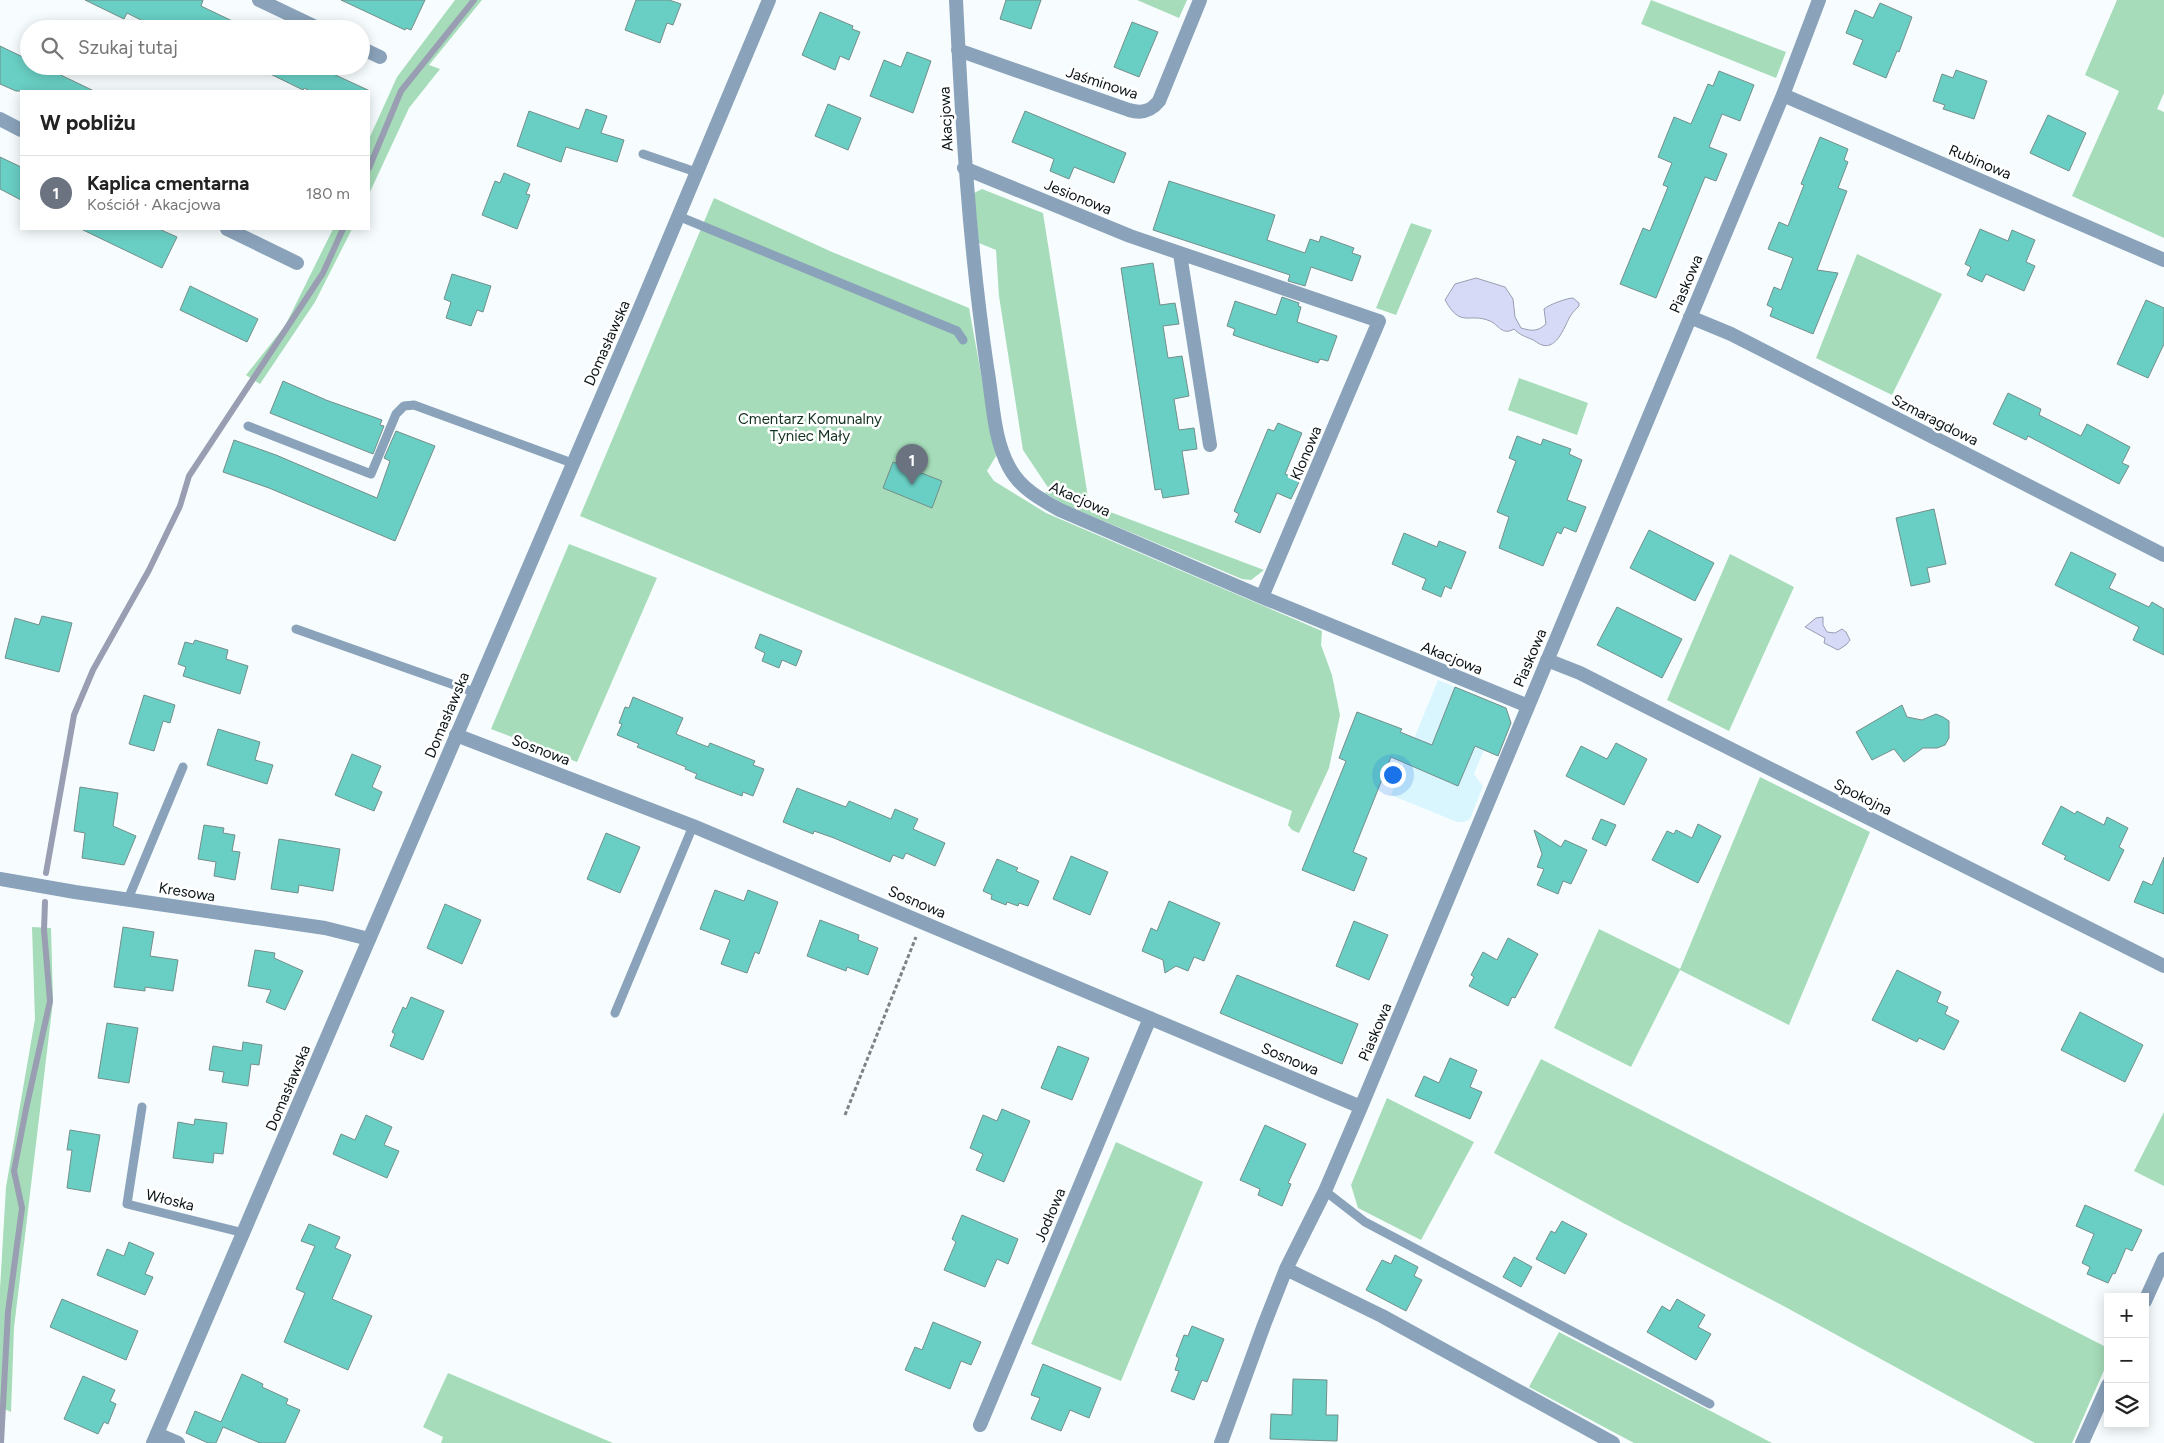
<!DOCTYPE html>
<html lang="pl">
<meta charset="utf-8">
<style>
body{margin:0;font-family:Figtree,sans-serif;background:#f2f2f2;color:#222}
.controls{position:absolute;right:15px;bottom:15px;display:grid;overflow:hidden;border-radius:0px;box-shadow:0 2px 12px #0003}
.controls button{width:45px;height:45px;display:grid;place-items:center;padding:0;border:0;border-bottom:1px solid #e0e0e0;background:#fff;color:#222;font:25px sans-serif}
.you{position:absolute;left:1392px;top:774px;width:18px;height:18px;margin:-12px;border:4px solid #fff;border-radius:50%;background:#1a73e8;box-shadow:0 0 0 8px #1a73e833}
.badge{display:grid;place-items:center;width:32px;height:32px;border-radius:50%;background:#2563eb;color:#fff;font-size:16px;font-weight:700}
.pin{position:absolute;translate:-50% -41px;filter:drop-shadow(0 1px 2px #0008)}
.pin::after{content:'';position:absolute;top:26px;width:18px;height:15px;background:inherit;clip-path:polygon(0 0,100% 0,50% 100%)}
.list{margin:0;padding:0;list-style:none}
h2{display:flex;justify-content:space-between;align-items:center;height:65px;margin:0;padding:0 20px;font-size:21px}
h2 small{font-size:16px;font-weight:400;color:#767676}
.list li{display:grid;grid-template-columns:32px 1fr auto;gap:15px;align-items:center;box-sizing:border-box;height:75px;padding:0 20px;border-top:1px solid #e0e0e0}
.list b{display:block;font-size:19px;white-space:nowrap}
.list p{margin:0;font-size:16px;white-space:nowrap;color:#767676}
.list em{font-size:16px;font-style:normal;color:#767676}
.icon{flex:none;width:28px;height:28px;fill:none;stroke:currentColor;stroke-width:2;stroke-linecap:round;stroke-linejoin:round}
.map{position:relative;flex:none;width:2164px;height:1443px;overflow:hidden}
.search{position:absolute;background:#fff;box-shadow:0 2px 12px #0003;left:20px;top:20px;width:350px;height:55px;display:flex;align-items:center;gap:12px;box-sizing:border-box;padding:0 18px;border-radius:28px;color:#767676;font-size:19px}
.panel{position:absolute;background:#fff;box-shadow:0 2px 12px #0003;left:20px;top:90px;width:350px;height:140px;border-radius:0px}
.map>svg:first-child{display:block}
.built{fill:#d9f6fe}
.green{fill:#a6dcb9}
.water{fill:#d6daf6;stroke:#999eb3}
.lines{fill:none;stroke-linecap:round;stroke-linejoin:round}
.stream{stroke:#999eb3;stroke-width:6}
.building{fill:#69cfc4;stroke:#748e8b}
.path{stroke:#7b8385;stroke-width:3;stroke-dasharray:4 2.5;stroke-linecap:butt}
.service{stroke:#8aa2ba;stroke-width:9}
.minor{stroke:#8aa2ba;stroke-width:14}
.tertiary{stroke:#8aa2ba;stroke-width:14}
.labels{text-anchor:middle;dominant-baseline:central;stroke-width:5;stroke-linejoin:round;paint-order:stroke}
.street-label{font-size:15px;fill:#0a1316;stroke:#fff}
.park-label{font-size:15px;fill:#12311f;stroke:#fff}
</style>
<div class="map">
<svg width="2164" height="1443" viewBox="0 0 2164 1443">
<rect width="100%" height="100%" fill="#f7fdfe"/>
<path class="built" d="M 1438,680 L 1506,708 L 1511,723 L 1498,756 L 1484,750 L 1474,774 L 1483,786 L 1470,819 L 1464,822 L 1457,822 L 1391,795 Z"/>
<path class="green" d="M 455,0 L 482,0 L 429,65 L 440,69 L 409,108 L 369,194 L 369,139 L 397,77 Z
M 1137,0 L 1187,0 L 1179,18 Z
M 1651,0 L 1786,52 L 1776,78 L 1641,24 Z
M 2117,0 L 2164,0 L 2164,93 L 2157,109 L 2164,112 L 2164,238 L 2072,196 L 2119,91 L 2085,75 Z
M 982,189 L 1043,213 L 1089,504 L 1264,570 L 1251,580 L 1242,579 L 1063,504 L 1045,493 L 1049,489 L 1023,450 L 999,296 L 996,250 L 979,243 L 974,193 Z
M 714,198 L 832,252 L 969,308 L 996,456 L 987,471 L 994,481 L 1046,513 L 1322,631 L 1321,645 L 1332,675 L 1340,715 L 1329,768 L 1299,833 L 1292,830 L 1288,825 L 1292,811 L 580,516 Z
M 1411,223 L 1432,230 L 1396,315 L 1376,308 Z
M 333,229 L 352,229 L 315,302 L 260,384 L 246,375 L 285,326 Z
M 1857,254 L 1942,294 L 1892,395 L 1816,358 Z
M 1519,378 L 1588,403 L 1577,435 L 1508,410 Z
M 569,544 L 657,578 L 577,762 L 491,729 Z
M 1730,554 L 1794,587 L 1729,731 L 1667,700 Z
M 1760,777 L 1870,832 L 1789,1025 L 1680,970 L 1631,1067 L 1554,1028 L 1599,929 L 1680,969 Z
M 32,927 L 51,928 L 53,1001 L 14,1328 L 11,1412 L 0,1407 L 0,1289 L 6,1187 L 35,1019 Z
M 1541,1059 L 2108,1348 L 2108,1361 L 2072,1443 L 2035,1443 L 1776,1302 L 1623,1223 L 1494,1153 Z
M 1387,1098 L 1474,1142 L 1421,1240 L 1358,1208 L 1351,1185 Z
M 2164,1112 L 2164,1186 L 2134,1171 Z
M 1116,1142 L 1203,1182 L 1121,1381 L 1031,1344 Z
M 1559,1332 L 1772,1443 L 1634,1443 L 1529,1387 Z
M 448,1373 L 613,1443 L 441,1443 L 443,1437 L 423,1427 Z"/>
<path class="water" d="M 1476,278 L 1505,287 L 1513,299 L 1515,317 L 1521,328 C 1532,331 1537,332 1546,324 L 1544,309 C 1548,305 1567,298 1573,298 L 1579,303 L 1579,306 C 1576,309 1573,312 1571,315 C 1565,324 1558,350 1542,345 C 1538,344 1535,340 1531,339 C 1524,336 1520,335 1514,329 C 1502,336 1499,325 1490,321 C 1469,312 1461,329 1445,300 L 1455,284 Z
M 1823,617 L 1823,625 L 1827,632 L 1835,633 L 1842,629 L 1846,632 L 1850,640 L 1846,645 L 1838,650 L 1824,643 L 1825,638 L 1805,627 L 1816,618 Z"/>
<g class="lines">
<path class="stream" d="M 369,168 L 401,91 L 474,0
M 46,873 L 74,715 L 93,670 L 149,570 L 180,506 L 189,476 L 323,273 L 343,229
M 1,1443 L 8,1312 L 22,1208 L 14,1171 L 26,1109 L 50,1001 L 44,930 L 45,902"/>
</g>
<path class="building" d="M 85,0 L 203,0 L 201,6 L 249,29 L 159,29 L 127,13 L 124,19 Z
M 341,0 L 425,0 L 411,30 L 406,28 L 405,30 Z
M 636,0 L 669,0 L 681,4 L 673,25 L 667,23 L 660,43 L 625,30 Z
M 1006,0 L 1041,0 L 1031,29 L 1000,19 Z
M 1880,3 L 1912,17 L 1899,52 L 1897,51 L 1886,78 L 1853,64 L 1863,40 L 1846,33 L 1855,10 L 1873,18 Z
M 820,12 L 853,26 L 852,29 L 860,32 L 849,60 L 840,56 L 835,70 L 802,55 Z
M 1132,22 L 1158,32 L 1139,77 L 1114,67 Z
M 0,46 L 29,60 L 29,66 L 42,66 L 94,91 L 16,91 L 0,84 Z
M 907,52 L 931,61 L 913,113 L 870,96 L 884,60 L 901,67 Z
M 254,66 L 316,66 L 370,91 L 310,91 L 304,88 L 303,90 Z
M 1956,70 L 1987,81 L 1974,119 L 1943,109 L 1945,105 L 1933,101 L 1942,74 L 1953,78 Z
M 1719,71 L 1754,85 L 1740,121 L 1722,114 L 1709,147 L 1727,154 L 1716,181 L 1705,177 L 1656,298 L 1620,284 L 1643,228 L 1650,231 L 1668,187 L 1663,185 L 1672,163 L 1658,157 L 1674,117 L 1691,124 L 1708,84 L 1713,86 Z
M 828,104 L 861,118 L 848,150 L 815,136 Z
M 586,109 L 607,116 L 601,133 L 624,140 L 617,162 L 566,147 L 561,162 L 517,146 L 529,111 L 579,129 Z
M 1025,111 L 1126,153 L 1114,183 L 1074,167 L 1069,179 L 1050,171 L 1054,159 L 1012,142 Z
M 2048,115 L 2086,133 L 2069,171 L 2030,153 Z
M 1820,137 L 1848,149 L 1844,160 L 1848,162 L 1838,188 L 1847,191 L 1817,270 L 1838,273 L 1813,334 L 1770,316 L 1773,308 L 1767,305 L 1774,287 L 1781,290 L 1793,258 L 1768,249 L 1779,222 L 1788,226 L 1804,185 L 1801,184 Z
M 0,157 L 21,167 L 21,200 L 0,189 Z
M 504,173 L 530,184 L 526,194 L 530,195 L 517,229 L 482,215 L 495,181 L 500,183 Z
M 1169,181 L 1275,215 L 1267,240 L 1305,253 L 1310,239 L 1319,242 L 1321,236 L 1354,248 L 1352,253 L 1361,256 L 1352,281 L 1311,267 L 1305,286 L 1288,281 L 1290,275 L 1153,230 Z
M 81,229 L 159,229 L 177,237 L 162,268 Z
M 1980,229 L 2008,241 L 2012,230 L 2035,240 L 2026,262 L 2035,266 L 2024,291 L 1986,274 L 1982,282 L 1967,275 L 1971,267 L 1965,264 Z
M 1153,263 L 1160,305 L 1175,303 L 1179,324 L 1163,326 L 1168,358 L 1182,356 L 1189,396 L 1174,399 L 1179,430 L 1194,428 L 1197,449 L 1182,451 L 1189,494 L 1163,498 L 1161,489 L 1155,490 L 1121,268 Z
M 452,274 L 491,286 L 483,312 L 477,310 L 471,326 L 446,318 L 451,302 L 444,299 Z
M 190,286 L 258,319 L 247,342 L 180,310 Z
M 1282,297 L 1299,303 L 1298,306 L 1301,307 L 1297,322 L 1337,336 L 1328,361 L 1320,359 L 1318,363 L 1274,349 L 1233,335 L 1235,329 L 1227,326 L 1235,301 L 1276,315 Z
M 2146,300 L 2164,308 L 2164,344 L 2148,378 L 2117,364 Z
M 283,381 L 326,400 L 382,420 L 380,425 L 384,426 L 373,454 L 270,413 Z
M 2008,393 L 2041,409 L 2039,415 L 2081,436 L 2087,424 L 2130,447 L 2122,463 L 2129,466 L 2119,484 L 2028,436 L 2026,440 L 1993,424 Z
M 1278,423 L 1302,433 L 1285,474 L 1300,480 L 1291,499 L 1277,493 L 1260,533 L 1235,522 L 1239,514 L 1234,511 L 1268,429 L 1274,431 Z
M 396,431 L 435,446 L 395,541 L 269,488 L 223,472 L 234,440 L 276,455 L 377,498 L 390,461 L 384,458 Z
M 1517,436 L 1541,445 L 1543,439 L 1571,449 L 1569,454 L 1582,460 L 1567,500 L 1586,507 L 1576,532 L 1564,527 L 1561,534 L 1557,532 L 1543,566 L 1499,548 L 1509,517 L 1497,512 L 1516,461 L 1509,458 Z
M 893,462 L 942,481 L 932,508 L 883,488 Z
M 1934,509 L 1946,564 L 1927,568 L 1930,582 L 1911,586 L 1896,518 Z
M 1649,530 L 1714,563 L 1695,601 L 1630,568 Z
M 1404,533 L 1437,547 L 1439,541 L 1466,552 L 1451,589 L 1445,586 L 1441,597 L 1422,589 L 1426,579 L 1392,564 Z
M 2071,552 L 2116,574 L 2109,588 L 2149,607 L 2152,602 L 2164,609 L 2164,655 L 2133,640 L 2139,627 L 2055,585 Z
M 1617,607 L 1682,639 L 1662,678 L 1597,645 Z
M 42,616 L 72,623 L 59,672 L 5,658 L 15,618 L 39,625 Z
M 760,634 L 802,651 L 796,666 L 782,660 L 779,668 L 762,661 L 765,653 L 755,648 Z
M 195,640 L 228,650 L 226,659 L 248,666 L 240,694 L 183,676 L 186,667 L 178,664 L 185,642 L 193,644 Z
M 1455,687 L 1506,708 L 1511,723 L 1498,756 L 1475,746 L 1458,786 L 1391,757 L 1353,852 L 1367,858 L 1354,891 L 1302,870 L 1346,761 L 1339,758 L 1357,712 L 1402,729 L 1400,732 L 1432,745 Z
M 144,695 L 175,705 L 170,723 L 163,721 L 154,751 L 129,744 Z
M 633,697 L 683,718 L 676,734 L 708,747 L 710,743 L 755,761 L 753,765 L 764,769 L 753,796 L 743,792 L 742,796 L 695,778 L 697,774 L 685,769 L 686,767 L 637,747 L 639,744 L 617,735 L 622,724 L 619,723 L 625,707 L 629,708 Z
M 1902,705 L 1907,717 L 1922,720 L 1936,714 L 1943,717 L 1949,721 L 1949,738 L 1945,745 L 1937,748 L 1923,748 L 1904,762 L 1894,749 L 1872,760 L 1856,732 Z
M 218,729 L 260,742 L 255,760 L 273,765 L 267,784 L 207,765 Z
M 1616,743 L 1647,759 L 1624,805 L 1566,776 L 1581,746 L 1607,759 Z
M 352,754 L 381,766 L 372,787 L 382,792 L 374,811 L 335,795 Z
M 80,787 L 118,793 L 113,826 L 136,836 L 124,865 L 82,858 L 85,833 L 74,831 Z
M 797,788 L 846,807 L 849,801 L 891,819 L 895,809 L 918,819 L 913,829 L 945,843 L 935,866 L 906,853 L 903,859 L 893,855 L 890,862 L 834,838 L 814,831 L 813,834 L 783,822 Z
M 2061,806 L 2075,814 L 2077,811 L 2104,825 L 2107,817 L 2128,828 L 2119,847 L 2124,850 L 2109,881 L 2064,859 L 2066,856 L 2042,844 Z
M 1601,819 L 1616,825 L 1606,846 L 1592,839 Z
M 1698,824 L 1721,836 L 1698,883 L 1652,860 L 1667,831 L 1674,834 L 1676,830 L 1692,838 Z
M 204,825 L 224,828 L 223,833 L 235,835 L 232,851 L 240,852 L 235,880 L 214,876 L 216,862 L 198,859 Z
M 1534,830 L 1561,847 L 1565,840 L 1587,850 L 1571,884 L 1563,881 L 1558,894 L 1537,885 L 1544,869 L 1537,867 L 1542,854 Z
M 606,833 L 640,847 L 620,893 L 587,879 Z
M 279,839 L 340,849 L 333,891 L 299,885 L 298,893 L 271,889 Z
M 1071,856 L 1108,872 L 1090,915 L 1053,899 Z
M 2164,857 L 2164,914 L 2134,902 L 2143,881 L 2152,885 Z
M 997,859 L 1018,868 L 1016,871 L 1039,881 L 1028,906 L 1019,903 L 1018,906 L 1007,902 L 1006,905 L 991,899 L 992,895 L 983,891 Z
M 715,890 L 744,901 L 748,890 L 778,902 L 759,954 L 755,952 L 747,973 L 721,964 L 730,940 L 700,929 Z
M 1169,901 L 1220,923 L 1204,961 L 1194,957 L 1188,971 L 1176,966 L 1165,973 L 1163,960 L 1142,951 L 1151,928 L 1157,931 Z
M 445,904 L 481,920 L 462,964 L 427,948 Z
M 820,920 L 859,935 L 858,940 L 878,948 L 868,975 L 847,967 L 846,971 L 807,956 Z
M 1354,921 L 1388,935 L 1369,980 L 1336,966 Z
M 123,927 L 154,932 L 150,956 L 178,960 L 173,991 L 145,987 L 145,991 L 114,987 Z
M 1508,938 L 1538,954 L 1515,998 L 1512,997 L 1508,1006 L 1469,986 L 1474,977 L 1471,975 L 1483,952 L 1497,960 Z
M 255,950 L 275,953 L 274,958 L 303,971 L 285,1010 L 266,1002 L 271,990 L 248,986 Z
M 1897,970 L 1941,992 L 1937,1002 L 1948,1007 L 1945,1014 L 1959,1021 L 1944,1050 L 1919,1038 L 1917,1042 L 1872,1020 Z
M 1237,975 L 1358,1024 L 1342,1064 L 1220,1013 Z
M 411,997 L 444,1011 L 423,1060 L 390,1046 L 395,1034 L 392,1032 L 403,1007 L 406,1009 Z
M 2080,1012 L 2143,1045 L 2125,1082 L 2061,1050 Z
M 107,1023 L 138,1028 L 129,1083 L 98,1078 Z
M 243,1042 L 262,1045 L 259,1065 L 251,1064 L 248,1086 L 222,1082 L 224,1072 L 209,1070 L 213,1046 L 242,1051 Z
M 1058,1046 L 1089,1058 L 1072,1100 L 1041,1088 Z
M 1450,1058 L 1477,1070 L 1470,1087 L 1482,1092 L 1470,1119 L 1415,1096 L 1424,1076 L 1439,1083 Z
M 1002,1109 L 1030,1121 L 1004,1182 L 976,1170 L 983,1154 L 970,1148 L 983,1115 L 997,1121 Z
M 366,1115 L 392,1127 L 384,1145 L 399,1151 L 387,1178 L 333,1154 L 341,1134 L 355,1140 Z
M 195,1119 L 227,1123 L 223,1154 L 214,1153 L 213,1163 L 173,1158 L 178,1122 L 194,1125 Z
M 1265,1125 L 1306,1144 L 1288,1183 L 1291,1184 L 1282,1206 L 1258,1195 L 1260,1189 L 1240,1180 Z
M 70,1130 L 100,1135 L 90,1192 L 67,1188 L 72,1150 L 67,1150 Z
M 2085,1205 L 2142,1230 L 2132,1251 L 2126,1248 L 2115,1274 L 2113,1273 L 2108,1283 L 2087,1274 L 2090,1267 L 2082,1263 L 2094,1234 L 2076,1226 Z
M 962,1215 L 1018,1239 L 1008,1264 L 997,1259 L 985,1287 L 944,1270 L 956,1242 L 952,1239 Z
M 1562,1221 L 1587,1234 L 1565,1274 L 1536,1259 L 1551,1231 L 1555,1233 Z
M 309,1224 L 340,1237 L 335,1248 L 351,1255 L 332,1299 L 372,1316 L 348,1370 L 284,1342 L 305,1293 L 296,1289 L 315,1246 L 301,1241 Z
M 129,1242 L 154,1253 L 145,1274 L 153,1277 L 145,1295 L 97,1275 L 107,1249 L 124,1256 Z
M 1395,1255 L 1418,1267 L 1414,1276 L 1422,1280 L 1406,1311 L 1366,1290 L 1382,1260 L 1391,1264 Z
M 1514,1257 L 1532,1267 L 1521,1287 L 1503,1277 Z
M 62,1299 L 138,1331 L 126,1360 L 50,1327 Z
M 1677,1299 L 1705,1315 L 1698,1327 L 1711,1334 L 1696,1360 L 1647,1332 L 1662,1306 L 1670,1311 Z
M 933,1322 L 981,1342 L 971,1365 L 961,1361 L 950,1389 L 905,1370 L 915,1347 L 922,1350 Z
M 1192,1326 L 1224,1339 L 1207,1382 L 1202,1380 L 1194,1400 L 1171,1391 L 1179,1371 L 1175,1370 L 1179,1358 L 1176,1356 L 1184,1335 L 1188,1336 Z
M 1043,1364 L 1101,1388 L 1089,1418 L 1070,1410 L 1061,1431 L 1031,1419 L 1040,1398 L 1031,1395 Z
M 242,1374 L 263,1384 L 262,1387 L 288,1399 L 286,1404 L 300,1410 L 285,1443 L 260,1443 L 223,1427 L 216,1443 L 208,1443 L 186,1433 L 195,1411 L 221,1422 Z
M 83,1376 L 115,1390 L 110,1401 L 116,1404 L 108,1424 L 104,1422 L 98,1434 L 64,1419 Z
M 1293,1379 L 1327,1380 L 1326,1415 L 1338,1415 L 1337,1441 L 1270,1439 L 1271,1414 L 1292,1415 Z"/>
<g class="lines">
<path class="path" d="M 845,1115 L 916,937"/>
<path class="service" d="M 643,154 L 696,172
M 678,216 L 957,331 L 963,340
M 248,426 L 371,474 L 396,414 L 404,406 L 414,405 L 572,463
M 296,629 L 474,692
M 128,899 L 183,767
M 615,1013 L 693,826
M 142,1107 L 127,1204 L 244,1233
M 1325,1191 L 1365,1222 L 1710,1404"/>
<path class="minor" d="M 259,0 L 320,29
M 956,0 C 962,123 969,245 987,367 C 993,400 993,438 1009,467 C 1020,488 1040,499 1060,510 L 1262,597 L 1528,706
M 361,48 L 380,57
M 958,50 L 1129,110 C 1142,114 1151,111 1159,101 L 1200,0
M 1783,95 L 2164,260
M 0,119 L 21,130
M 964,168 L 1130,236 L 1379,321 L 1262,597
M 227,229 L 297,263
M 1180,254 L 1210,445
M 1690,317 L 1731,334 L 2164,555
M 1547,660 L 1580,673 L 1637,702 L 2164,966
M 456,735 L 693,826 L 1361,1107
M 0,879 L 75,892 L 325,928 L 369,939
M 1286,1269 L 1382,1316 L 1613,1443
M 2145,1301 L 2164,1259
M 980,1425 L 1150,1018
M 157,1434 L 178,1443
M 1221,1443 L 1264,1325 L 1286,1269 L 1325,1191 L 1361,1107 L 1783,95 L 1819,0
M 2082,1443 L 2108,1385"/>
<path class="tertiary" d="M 153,1443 L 639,310 L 769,0"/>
</g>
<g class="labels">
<g class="street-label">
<text transform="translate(1102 83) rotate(18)">Jaśminowa</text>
<text transform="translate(946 119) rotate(-93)">Akacjowa</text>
<text transform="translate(1980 162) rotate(23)">Rubinowa</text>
<text transform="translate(1078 197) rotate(22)">Jesionowa</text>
<text transform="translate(1686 284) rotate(-67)">Piaskowa</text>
<text transform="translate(607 343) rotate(-66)">Domasławska</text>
<text transform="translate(1935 420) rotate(27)">Szmaragdowa</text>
<text transform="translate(1306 453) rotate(-67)">Klonowa</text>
<text transform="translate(1080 499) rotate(24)">Akacjowa</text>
<text transform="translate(1452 658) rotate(22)">Akacjowa</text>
<text transform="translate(1530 658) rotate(-67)">Piaskowa</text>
<text transform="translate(447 715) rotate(-67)">Domasławska</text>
<text transform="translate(541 750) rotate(21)">Sosnowa</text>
<text transform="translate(1863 797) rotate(27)">Spokojna</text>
<text transform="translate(187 892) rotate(9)">Kresowa</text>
<text transform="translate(917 902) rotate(23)">Sosnowa</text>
<text transform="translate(1375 1032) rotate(-67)">Piaskowa</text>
<text transform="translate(1290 1059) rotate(23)">Sosnowa</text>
<text transform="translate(288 1088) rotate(-67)">Domasławska</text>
<text transform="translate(170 1200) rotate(14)">Włoska</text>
<text transform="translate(1050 1215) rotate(-67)">Jodłowa</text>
</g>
<g class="park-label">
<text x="810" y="419">Cmentarz Komunalny<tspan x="810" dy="17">Tyniec Mały</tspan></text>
</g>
</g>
</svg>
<div class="controls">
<button>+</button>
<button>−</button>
<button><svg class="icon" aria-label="layers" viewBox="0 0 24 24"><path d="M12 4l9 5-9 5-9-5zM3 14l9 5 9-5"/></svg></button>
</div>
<div class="you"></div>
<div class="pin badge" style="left:912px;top:485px;background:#6b7280">1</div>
<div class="search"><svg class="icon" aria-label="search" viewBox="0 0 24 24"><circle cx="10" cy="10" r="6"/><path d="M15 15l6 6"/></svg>Szukaj tutaj</div>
<section class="panel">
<h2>W pobliżu<small></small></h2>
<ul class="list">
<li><span class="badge" style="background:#6b7280">1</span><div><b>Kaplica cmentarna</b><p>Kościół · Akacjowa</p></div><em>180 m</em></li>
</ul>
</section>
</div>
